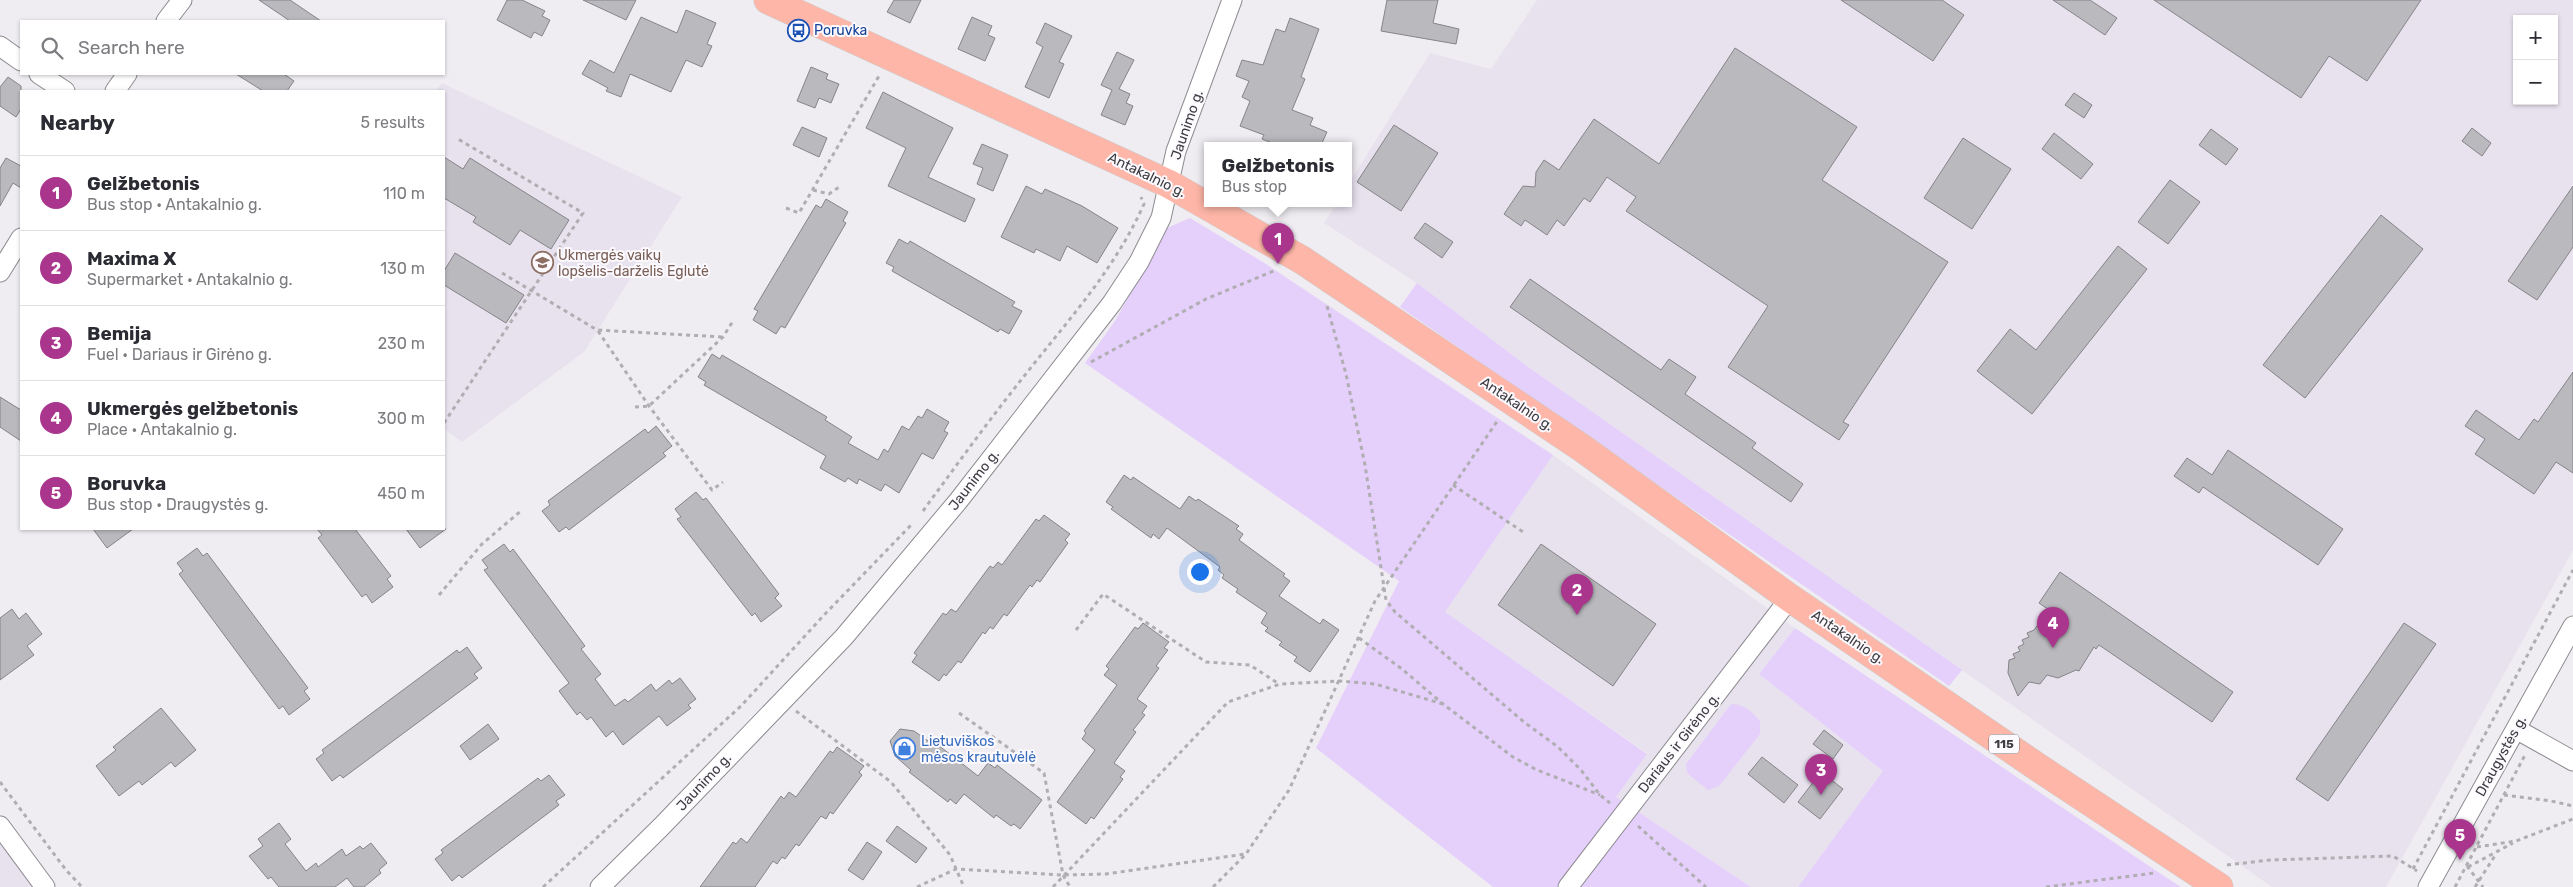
<!DOCTYPE html>
<meta charset="utf-8">
<style>
body{margin:0;font-family:Rubik,sans-serif;background:#f2f2f3;color:#2b2b33}
.controls{position:absolute;right:15px;top:15px;display:grid;overflow:hidden;border-radius:0px;box-shadow:0 1px 4px #0004}
.controls button{width:45px;height:45px;display:grid;place-items:center;padding:0;border:0;border-bottom:1px solid #e1e1e2;background:#fff;color:#2b2b33;font:25px sans-serif}
.you{position:absolute;left:1199px;top:571px;width:18px;height:18px;margin:-12px;border:4px solid #fff;border-radius:50%;background:#1a73e8;box-shadow:0 0 0 8px #1a73e833}
.badge{display:grid;place-items:center;width:32px;height:32px;border-radius:50%;background:#aa358d;color:#fff;font-size:16px;font-weight:700}
.pin{position:absolute;translate:-50% -41px;filter:drop-shadow(0 1px 2px #0008)}
.pin::after{content:'';position:absolute;top:26px;width:18px;height:15px;background:inherit;clip-path:polygon(0 0,100% 0,50% 100%)}
.popup{position:absolute;left:1204px;top:142px;width:148px;height:65px;box-sizing:border-box;display:grid;place-content:center;border-radius:0px;background:#fff;filter:drop-shadow(0 1px 4px #0005);font-size:16px;white-space:nowrap;color:#7c7c81}
.popup b{font-size:19px;color:#2b2b33}
.popup::after{content:'';position:absolute;left:50%;top:100%;margin-left:-10px;border:10px solid transparent;border-top-color:#fff}
.list{margin:0;padding:0;list-style:none}
h2{display:flex;justify-content:space-between;align-items:center;height:65px;margin:0;padding:0 20px;font-size:21px}
h2 small{font-size:16px;font-weight:400;color:#7c7c81}
.list li{display:grid;grid-template-columns:32px 1fr auto;gap:15px;align-items:center;box-sizing:border-box;height:75px;padding:0 20px;border-top:1px solid #e1e1e2}
.list b{display:block;font-size:19px;white-space:nowrap}
.list p{margin:0;font-size:16px;white-space:nowrap;color:#7c7c81}
.list em{font-size:16px;font-style:normal;color:#7c7c81}
.icon{flex:none;width:28px;height:28px;fill:none;stroke:currentColor;stroke-width:2;stroke-linecap:round;stroke-linejoin:round}
.map{position:relative;flex:none;width:2573px;height:887px;overflow:hidden}
.search{position:absolute;background:#fff;box-shadow:0 1px 4px #0004;left:20px;top:20px;width:425px;height:55px;display:flex;align-items:center;gap:12px;box-sizing:border-box;padding:0 18px;border-radius:0px;color:#7c7c81;font-size:19px}
.panel{position:absolute;background:#fff;box-shadow:0 1px 4px #0004;left:20px;top:90px;width:425px;height:440px;border-radius:0px}
.map>svg:first-child{display:block}
.built{fill:#e8e2ef;fill-rule:evenodd}
.green{fill:#e5cffb}
.building{fill:#bab9be;stroke:#858489}
.lines{fill:none;stroke-linecap:round;stroke-linejoin:round}
.minor-casing{stroke:#8d8b90;stroke-width:21}
.primary-casing{stroke:#cdcccd;stroke-width:29}
.path{stroke:#b0aeb2;stroke-width:3;stroke-dasharray:4 4;stroke-linecap:butt}
.minor{stroke:#fff;stroke-width:19}
.primary{stroke:#fdb6a7;stroke-width:28}
.labels{text-anchor:middle;dominant-baseline:central;stroke-width:4;stroke-linejoin:round;paint-order:stroke}
.shield{fill:#fcfaff;stroke:#767578;stroke-width:1}
.shield-label{font-size:12px;font-weight:bold;fill:#3d3c3e}
.transit-label{font-size:14px;fill:#164399;stroke:#fcfaff;text-anchor:start}
.street-label{font-size:14px;fill:#3d3c3e;stroke:#fcfaff}
.education-label{font-size:14px;fill:#785e54;stroke:#fcfaff;text-anchor:start}
.shop-label{font-size:14px;fill:#366cbe;stroke:#fcfaff;text-anchor:start}
</style>
<div class="map">
<svg width="2573" height="887" viewBox="0 0 2573 887">
<rect width="100%" height="100%" fill="#efedf2"/>
<path class="built" d="M 1537,0 L 2573,0 L 2573,550 L 2386,887 L 2272,887 L 1531,369 L 1417,283 L 1324,223 L 1337,203 L 1348,203 L 1348,185 L 1430,53 L 1491,69 ZM 2517,19 L 2554,19 L 2554,101 L 2517,101 Z
M 442,83 L 682,197 L 584,352 L 462,442 L 444,429 L 444,91 L 436,91 Z
M 1553,455 L 1795,628 L 1759,674 L 1883,771 L 1798,887 L 1751,887 L 1616,797 L 1647,753 L 1444,612 Z
M 0,843 L 33,887 L 0,887 Z"/>
<path class="green" d="M 1190,218 L 1266,264 L 1553,455 L 1445,612 L 1647,754 L 1616,797 L 1751,887 L 1493,887 L 1316,748 L 1399,581 L 1085,363 L 1115,321 L 1167,228 Z
M 1417,283 L 1531,369 L 1962,670 L 1949,686 L 1400,307 Z
M 1795,628 L 2167,878 L 2181,887 L 1798,887 L 1883,771 L 1759,674 Z
M 1731,704 C 1744,704 1751,711 1760,721 L 1760,734 L 1719,786 L 1708,790 L 1687,773 L 1686,764 Z"/>
<path class="building" d="M 259,0 L 290,0 L 321,21 L 290,21 Z
M 507,0 L 522,0 L 545,11 L 542,16 L 550,20 L 542,36 L 534,32 L 531,38 L 497,20 Z
M 583,0 L 636,0 L 626,20 Z
M 894,0 L 921,0 L 910,23 L 887,12 Z
M 1387,0 L 1438,0 L 1433,23 L 1459,29 L 1456,44 L 1381,31 Z
M 1841,0 L 1942,0 L 1964,15 L 1933,61 Z
M 2053,0 L 2090,0 L 2117,18 L 2105,35 Z
M 2154,0 L 2421,0 L 2367,81 L 2329,56 L 2301,98 Z
M 686,10 L 716,23 L 707,44 L 712,46 L 702,67 L 686,60 L 671,92 L 630,74 L 621,97 L 606,91 L 608,88 L 582,74 L 590,60 L 614,73 L 641,17 L 677,33 Z
M 972,17 L 992,26 L 988,35 L 995,38 L 985,61 L 958,49 Z
M 1290,18 L 1319,29 L 1301,77 L 1305,79 L 1292,110 L 1313,118 L 1310,125 L 1327,132 L 1321,145 L 1277,145 L 1262,139 L 1264,135 L 1240,126 L 1250,101 L 1242,97 L 1249,81 L 1236,76 L 1242,60 L 1263,65 L 1276,29 L 1285,32 Z
M 1045,23 L 1072,36 L 1059,62 L 1064,64 L 1049,98 L 1025,87 L 1043,47 L 1036,43 Z
M 1735,48 L 1857,127 L 1822,180 L 1948,262 L 1843,422 L 1849,425 L 1839,440 L 1728,367 L 1768,306 L 1626,211 L 1636,197 L 1607,177 L 1590,202 L 1584,198 L 1564,226 L 1557,220 L 1547,235 L 1525,220 L 1521,226 L 1504,214 L 1523,186 L 1535,187 L 1536,172 L 1544,160 L 1559,170 L 1594,119 L 1659,164 Z
M 1117,52 L 1134,60 L 1119,89 L 1130,94 L 1126,103 L 1133,106 L 1125,125 L 1101,115 L 1112,90 L 1101,85 Z
M 811,67 L 828,74 L 826,79 L 839,84 L 831,103 L 819,98 L 815,108 L 797,101 Z
M 236,74 L 284,74 L 294,81 L 287,91 L 263,91 Z
M 8,77 L 21,86 L 21,109 L 16,117 L 0,106 L 0,87 Z
M 883,92 L 953,128 L 928,177 L 975,199 L 965,222 L 888,186 L 906,148 L 866,128 Z
M 2074,93 L 2092,105 L 2084,118 L 2065,105 Z
M 1394,125 L 1438,153 L 1401,211 L 1357,182 Z
M 802,127 L 827,138 L 819,157 L 793,145 Z
M 2472,128 L 2491,143 L 2482,156 L 2462,141 Z
M 2211,129 L 2238,149 L 2226,165 L 2199,145 Z
M 2054,133 L 2093,164 L 2081,179 L 2042,149 Z
M 1963,138 L 2011,169 L 1972,229 L 1924,198 Z
M 982,144 L 1008,155 L 993,191 L 977,184 L 983,168 L 973,164 Z
M 444,157 L 463,169 L 470,158 L 569,220 L 551,249 L 520,230 L 510,245 L 473,222 L 476,217 L 444,198 Z
M 6,158 L 21,166 L 21,188 L 13,183 L 0,206 L 0,168 Z
M 2170,180 L 2200,202 L 2168,244 L 2138,222 Z
M 1026,186 L 1042,194 L 1045,189 L 1082,206 L 1118,228 L 1097,263 L 1067,246 L 1060,261 L 1036,249 L 1034,253 L 1001,237 Z
M 2573,186 L 2573,247 L 2537,300 L 2508,281 Z
M 826,199 L 848,212 L 843,221 L 846,223 L 785,328 L 781,326 L 776,334 L 753,320 L 758,311 L 754,309 L 816,205 L 821,208 Z
M 2381,215 L 2423,249 L 2305,398 L 2263,365 Z
M 1425,223 L 1453,242 L 1442,258 L 1414,238 Z
M 899,239 L 908,244 L 910,241 L 1015,302 L 1012,306 L 1022,311 L 1009,334 L 1000,329 L 998,332 L 892,271 L 894,267 L 886,263 Z
M 2118,246 L 2147,269 L 2032,414 L 1977,371 L 2010,329 L 2036,350 Z
M 455,253 L 524,295 L 506,323 L 444,285 L 444,271 Z
M 1530,279 L 1661,370 L 1669,359 L 1696,377 L 1685,394 L 1756,443 L 1752,448 L 1803,484 L 1791,502 L 1510,307 Z
M 712,354 L 720,359 L 722,355 L 827,417 L 825,420 L 852,437 L 848,443 L 878,460 L 884,449 L 888,452 L 902,426 L 909,430 L 918,416 L 922,418 L 927,409 L 949,422 L 944,431 L 948,433 L 933,459 L 922,453 L 899,493 L 885,484 L 881,491 L 859,479 L 857,484 L 848,478 L 845,482 L 820,468 L 826,456 L 704,385 L 706,382 L 698,377 Z
M 2573,372 L 2573,473 L 2556,462 L 2534,494 L 2475,454 L 2485,439 L 2465,426 L 2476,410 L 2519,440 L 2534,419 L 2538,422 Z
M 0,397 L 21,410 L 21,441 L 0,427 Z
M 656,426 L 672,446 L 663,453 L 666,456 L 569,530 L 566,527 L 559,532 L 542,511 L 550,505 L 548,501 L 645,429 L 648,433 Z
M 2228,450 L 2343,529 L 2318,565 L 2203,487 L 2199,493 L 2174,476 L 2187,458 L 2212,475 Z
M 1124,475 L 1131,480 L 1133,477 L 1180,509 L 1189,496 L 1196,501 L 1198,499 L 1239,526 L 1236,529 L 1243,534 L 1239,540 L 1285,574 L 1283,576 L 1290,581 L 1279,596 L 1320,624 L 1323,619 L 1339,630 L 1310,672 L 1294,661 L 1297,657 L 1279,645 L 1282,642 L 1265,631 L 1268,628 L 1261,623 L 1267,613 L 1236,592 L 1238,589 L 1222,578 L 1224,575 L 1218,570 L 1220,567 L 1167,528 L 1159,539 L 1153,534 L 1151,538 L 1111,509 L 1113,507 L 1106,502 Z
M 696,492 L 703,500 L 706,498 L 779,594 L 775,598 L 782,606 L 761,622 L 755,613 L 752,616 L 677,519 L 681,517 L 675,509 Z
M 1044,515 L 1070,534 L 1065,540 L 1068,543 L 1040,582 L 1037,580 L 1032,587 L 1030,585 L 1007,616 L 1004,614 L 993,629 L 990,627 L 985,634 L 983,632 L 961,663 L 958,661 L 946,676 L 944,674 L 939,681 L 912,662 L 917,655 L 914,653 L 943,613 L 946,615 L 951,609 L 956,612 L 990,566 L 993,568 L 998,562 L 1002,565 L 1036,519 L 1039,521 Z
M 93,529 L 133,529 L 107,548 Z
M 317,529 L 355,529 L 391,576 L 387,579 L 393,587 L 372,603 L 366,594 L 362,597 L 318,538 L 322,535 Z
M 406,529 L 446,529 L 420,548 Z
M 504,544 L 510,552 L 513,549 L 585,646 L 581,649 L 601,674 L 595,679 L 615,706 L 625,699 L 628,702 L 651,684 L 656,691 L 669,680 L 672,684 L 680,678 L 696,699 L 688,705 L 691,708 L 667,726 L 659,716 L 623,745 L 613,731 L 606,737 L 591,717 L 587,720 L 580,712 L 577,715 L 559,691 L 569,683 L 484,570 L 488,568 L 482,560 Z
M 1541,544 L 1656,624 L 1613,686 L 1498,605 Z
M 197,548 L 203,556 L 207,553 L 308,688 L 304,691 L 310,699 L 289,715 L 283,706 L 279,709 L 179,574 L 183,571 L 177,563 Z
M 2060,572 L 2233,692 L 2212,722 L 2099,645 L 2096,649 L 2094,647 L 2079,671 L 2076,670 L 2058,678 L 2047,675 L 2040,684 L 2029,682 L 2018,696 L 2008,673 L 2009,660 L 2015,658 L 2013,654 L 2020,651 L 2018,647 L 2024,644 L 2022,640 L 2029,637 L 2027,633 L 2034,630 L 2049,610 L 2039,603 Z
M 12,609 L 19,619 L 26,613 L 42,634 L 27,646 L 34,655 L 0,680 L 0,618 Z
M 1143,623 L 1169,642 L 1164,648 L 1168,650 L 1156,666 L 1159,668 L 1137,699 L 1147,706 L 1142,713 L 1145,715 L 1133,730 L 1136,732 L 1114,763 L 1125,771 L 1120,777 L 1123,779 L 1094,819 L 1091,817 L 1086,824 L 1057,802 L 1095,750 L 1082,739 L 1086,733 L 1084,731 L 1117,685 L 1104,675 L 1109,669 L 1106,666 L 1135,627 L 1138,629 Z
M 2404,623 L 2436,644 L 2328,801 L 2296,779 Z
M 467,647 L 482,668 L 474,674 L 478,678 L 343,778 L 340,775 L 332,781 L 316,759 L 324,753 L 322,750 L 457,650 L 459,653 Z
M 161,708 L 196,750 L 175,767 L 171,762 L 142,785 L 139,781 L 119,796 L 96,766 L 116,750 L 113,747 Z
M 488,724 L 499,739 L 470,760 L 460,746 Z
M 900,729 L 914,731 L 931,743 L 933,741 L 978,776 L 988,763 L 995,768 L 997,765 L 1042,800 L 1020,829 L 1014,824 L 1011,826 L 996,815 L 994,818 L 964,794 L 956,804 L 950,799 L 948,802 L 909,772 L 911,770 L 895,756 L 890,741 Z
M 1824,730 L 1843,745 L 1833,759 L 1813,744 Z
M 837,747 L 864,766 L 859,772 L 862,775 L 833,814 L 830,812 L 826,819 L 821,816 L 799,846 L 796,844 L 785,859 L 782,857 L 777,864 L 773,861 L 755,887 L 700,887 L 733,842 L 736,844 L 741,838 L 747,843 L 781,796 L 784,799 L 789,792 L 796,797 L 830,751 L 833,753 Z
M 1762,757 L 1798,785 L 1784,803 L 1748,774 Z
M 1821,772 L 1843,789 L 1820,819 L 1798,802 Z
M 549,775 L 565,795 L 556,801 L 559,805 L 462,878 L 459,875 L 452,881 L 435,859 L 443,853 L 441,850 L 538,778 L 541,781 Z
M 279,823 L 291,839 L 285,844 L 306,871 L 316,863 L 318,867 L 342,849 L 346,856 L 360,846 L 363,849 L 371,843 L 387,863 L 379,870 L 381,873 L 364,887 L 354,887 L 347,878 L 335,887 L 279,887 L 271,877 L 268,879 L 249,856 L 263,846 L 258,839 Z
M 897,826 L 927,848 L 916,863 L 886,841 Z
M 867,842 L 882,852 L 863,880 L 848,870 Z"/>
<g class="lines">
<defs>
<path id="minor" d="M 166,21 L 182,0
M 0,46 L 21,61
M 39,74 L 65,91
M 115,91 L 127,74
M 0,272 L 21,238
M 2516,729 L 2573,761
M 0,826 L 45,887
M 600,887 L 661,827 L 844,637 L 959,500 L 1112,303 L 1139,262 L 1161,218 L 1176,151 L 1232,0
M 1568,887 L 1790,598
M 2428,887 L 2573,626"/>
<path id="primary" d="M 768,0 L 1169,184 L 1302,260 L 1582,448 L 1790,598 L 2036,766 L 2219,887"/>
</defs>
<use href="#minor" class="minor-casing"/>
<use href="#primary" class="primary-casing"/>
<path class="path" d="M 813,190 L 829,194 L 839,187
M 786,208 L 799,213 L 879,76
M 502,273 L 597,330 L 723,337
M 1327,306 L 1346,374 L 1365,465 L 1386,600 L 1395,612 L 1524,722 L 1558,747 L 1581,770 L 1600,795 L 1610,803
M 598,331 L 649,406 L 712,490 L 723,482
M 1091,362 L 1206,299 L 1276,270
M 635,407 L 649,406 L 723,337 L 733,321
M 444,423 L 583,213 L 458,139
M 1453,485 L 1526,534
M 923,511 C 958,463 992,416 1029,370 C 1071,317 1116,267 1144,204 L 1141,197
M 439,595 L 482,544 L 522,510
M 1076,630 L 1103,594 L 1206,662 L 1250,665 L 1279,684
M 1359,638 L 1402,669 L 1443,704 L 1513,757 L 1535,769 L 1600,795
M 796,711 L 891,782 L 950,855 L 964,887
M 959,713 L 1044,773 L 1063,875 L 1070,887
M 0,782 L 66,870 L 82,887
M 2504,795 L 2551,801 L 2573,806
M 1638,826 L 1706,887
M 2477,847 L 2516,841 L 2573,819
M 2227,865 L 2270,860 L 2393,856 L 2417,871
M 2467,866 L 2483,887
M 2468,867 L 2513,843
M 2413,869 L 2573,570
M 543,887 L 741,706 L 825,614 L 913,523
M 917,887 L 956,869 L 1063,875 L 1106,874 L 1245,854
M 1053,887 L 1228,702 L 1280,684 L 1340,681 L 1375,684 L 1443,704
M 1213,887 L 1246,854 L 1289,790 L 1375,601 L 1498,420
M 2046,887 L 2154,873
M 2455,887 L 2525,755
M 2475,887 L 2496,854"/>
<use href="#minor" class="minor"/>
<use href="#primary" class="primary"/>
</g>
<defs>
<symbol id="bus-ring" viewBox="-11 -11 22 22"><circle r="9.5" fill="#fcfaff" stroke="#1a4fb4" stroke-width="1.5"/><path d="M-5-6H5V4H4V6H2V4H-2V6H-4V4H-5ZM-3.5-4V0h7V-4ZM-3.5 1.2v1.5H-2V1.2ZM2 1.2v1.5H3.5V1.2Z" fill="#1a4fb4"/></symbol>
<symbol id="school-ring" viewBox="-11 -11 22 22"><circle r="9.5" fill="#fcfaff" stroke="#8d6e63" stroke-width="1.5"/><path d="M0-5L7-2L0 1L-7-2ZM-4 1L0 2.5L4 1V4Q0 6-4 4Z" fill="#8d6e63"/></symbol>
<symbol id="shop-ring" viewBox="-11 -11 22 22"><circle r="9.5" fill="#fcfaff" stroke="#3f7fe0" stroke-width="1.5"/><path d="M-5-2.5h2.3a2.7 3.5 0 0 1 5.4 0H5L5.5 6h-11ZM-1.5-2.5h3a1.5 2.3 0 0 0-3 0Z" fill="#3f7fe0"/></symbol>
</defs>
<g fill-rule="evenodd">
<use href="#bus-ring" x="786" y="18" width="25" height="25"/>
<use href="#school-ring" x="530" y="250" width="25" height="25"/>
<use href="#shop-ring" x="892" y="736" width="25" height="25"/>
</g>
<g class="labels">
<rect class="shield" x="1989" y="734.5" width="30" height="19" rx="4"/>
<g class="shield-label">
<text x="2004" y="744">115</text>
</g>
<g class="transit-label">
<text x="814" y="30">Poruvka</text>
</g>
<g class="street-label">
<text transform="translate(1187 125) rotate(-71)">Jaunimo g.</text>
<text transform="translate(1147 175) rotate(26)">Antakalnio g.</text>
<text transform="translate(1517 404) rotate(34)">Antakalnio g.</text>
<text transform="translate(974 480) rotate(-52)">Jaunimo g.</text>
<text transform="translate(1848 637) rotate(34)">Antakalnio g.</text>
<text transform="translate(1679 743) rotate(-52)">Dariaus ir Girėno g.</text>
<text transform="translate(2501 756) rotate(-61)">Draugystės g.</text>
<text transform="translate(704 782) rotate(-47)">Jaunimo g.</text>
</g>
<g class="education-label">
<text x="558" y="255">Ukmergės vaikų<tspan x="558" dy="16">lopšelis-darželis Eglutė</tspan></text>
</g>
<g class="shop-label">
<text x="921" y="741">Lietuviškos<tspan x="921" dy="16">mėsos krautuvėlė</tspan></text>
</g>
</g>
</svg>
<div class="controls">
<button>+</button>
<button>−</button>
</div>
<div class="you"></div>
<div class="pin badge" style="left:1278px;top:264px">1</div>
<div class="popup"><b>Gelžbetonis</b>Bus stop</div>
<div class="pin badge" style="left:1577px;top:615px">2</div>
<div class="pin badge" style="left:1821px;top:795px">3</div>
<div class="pin badge" style="left:2053px;top:648px">4</div>
<div class="pin badge" style="left:2460px;top:860px">5</div>
<div class="search"><svg class="icon" aria-label="search" viewBox="0 0 24 24"><circle cx="10" cy="10" r="6"/><path d="M15 15l6 6"/></svg>Search here</div>
<section class="panel">
<h2>Nearby<small>5 results</small></h2>
<ul class="list">
<li><span class="badge">1</span><div><b>Gelžbetonis</b><p>Bus stop · Antakalnio g.</p></div><em>110 m</em></li>
<li><span class="badge">2</span><div><b>Maxima X</b><p>Supermarket · Antakalnio g.</p></div><em>130 m</em></li>
<li><span class="badge">3</span><div><b>Bemija</b><p>Fuel · Dariaus ir Girėno g.</p></div><em>230 m</em></li>
<li><span class="badge">4</span><div><b>Ukmergės gelžbetonis</b><p>Place · Antakalnio g.</p></div><em>300 m</em></li>
<li><span class="badge">5</span><div><b>Boruvka</b><p>Bus stop · Draugystės g.</p></div><em>450 m</em></li>
</ul>
</section>
</div>
